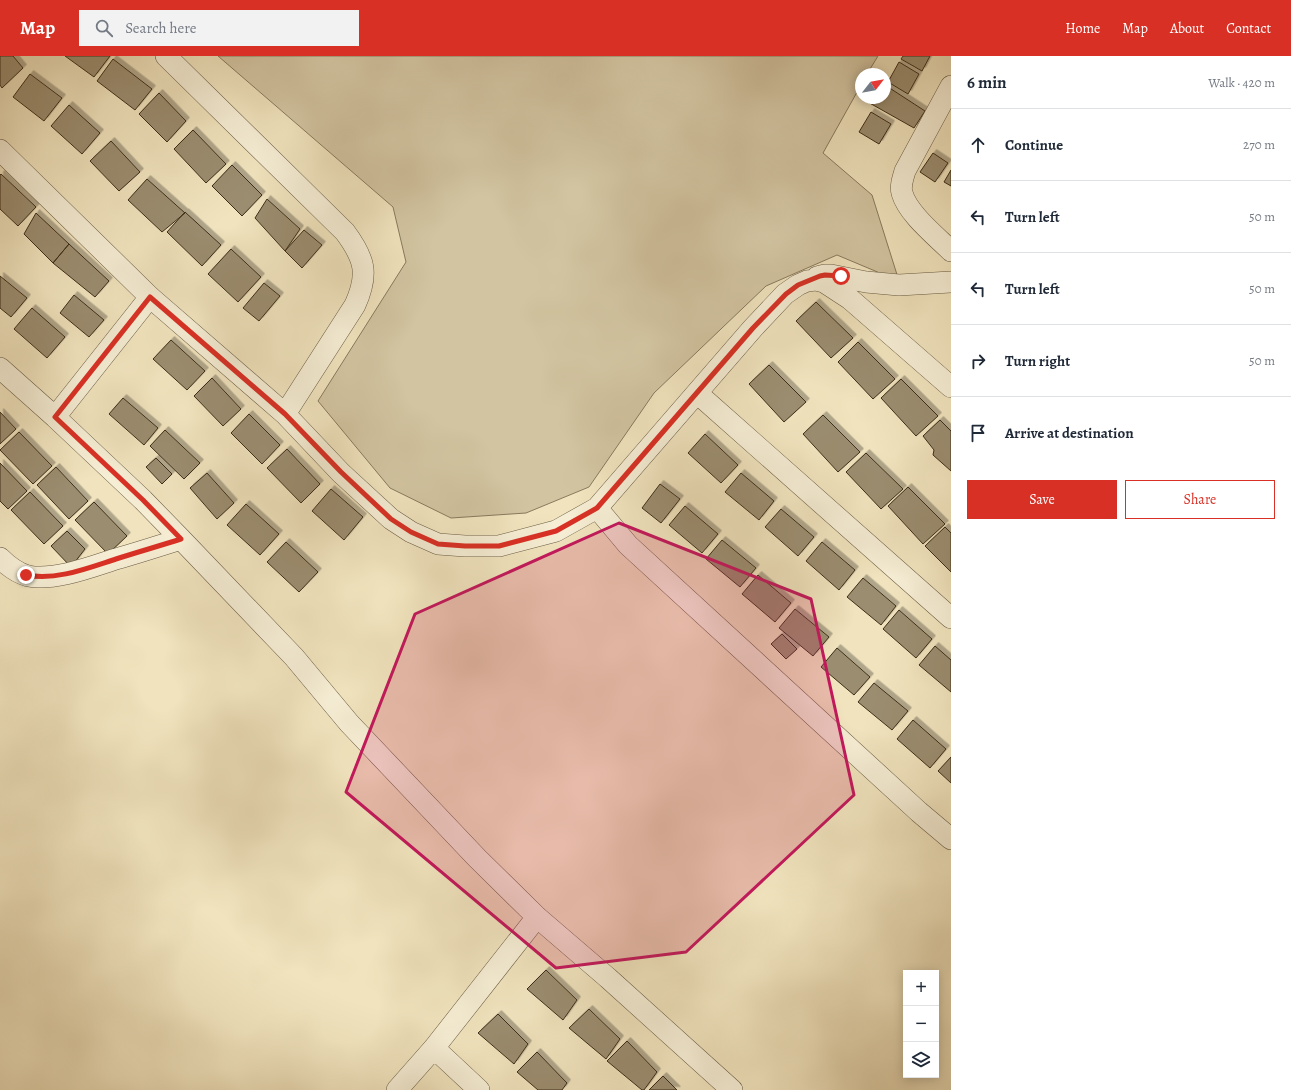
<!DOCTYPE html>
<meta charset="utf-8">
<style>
body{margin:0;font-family:Alegreya,serif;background:#f2f2f3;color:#1f2937}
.controls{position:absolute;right:12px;bottom:12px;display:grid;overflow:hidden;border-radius:0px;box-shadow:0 2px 10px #0003}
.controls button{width:36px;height:36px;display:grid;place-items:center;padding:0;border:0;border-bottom:1px solid #e0e1e3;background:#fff;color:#1f2937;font:20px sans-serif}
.compass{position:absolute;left:855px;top:12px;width:36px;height:36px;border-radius:50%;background:#fff;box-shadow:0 2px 10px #0003;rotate:59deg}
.stop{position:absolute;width:12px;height:12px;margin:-9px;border:3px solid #d93025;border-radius:50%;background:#fff}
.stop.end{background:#d93025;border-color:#fff;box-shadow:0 1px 4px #0008}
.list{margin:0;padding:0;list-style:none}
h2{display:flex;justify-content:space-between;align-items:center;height:52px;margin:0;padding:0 16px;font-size:17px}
h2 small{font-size:13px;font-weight:400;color:#747a83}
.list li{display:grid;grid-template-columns:26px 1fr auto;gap:12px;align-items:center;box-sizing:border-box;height:72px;padding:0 16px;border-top:1px solid #e0e1e3}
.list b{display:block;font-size:15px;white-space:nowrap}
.list em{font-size:13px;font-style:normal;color:#747a83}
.actions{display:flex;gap:8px;padding:12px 16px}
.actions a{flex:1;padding:9px 0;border:1px solid #d93025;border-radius:0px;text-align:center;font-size:14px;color:#d93025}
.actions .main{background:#d93025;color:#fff}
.icon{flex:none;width:22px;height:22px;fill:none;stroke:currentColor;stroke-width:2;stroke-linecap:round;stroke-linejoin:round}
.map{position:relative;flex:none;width:951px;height:1034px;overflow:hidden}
header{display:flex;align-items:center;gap:24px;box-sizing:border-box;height:56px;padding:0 20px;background:#d93025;color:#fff}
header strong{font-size:19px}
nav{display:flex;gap:22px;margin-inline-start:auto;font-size:14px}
.search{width:280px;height:36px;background:#f2f2f3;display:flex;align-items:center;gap:10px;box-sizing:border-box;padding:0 14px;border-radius:0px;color:#747a83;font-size:15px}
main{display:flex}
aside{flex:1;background:#fff}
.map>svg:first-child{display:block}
.green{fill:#d2c4a1;stroke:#887a5e}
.building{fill:#9b8d6f;stroke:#3e2f1a;filter:url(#shadow)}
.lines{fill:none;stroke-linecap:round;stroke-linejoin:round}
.minor-casing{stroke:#6a5c43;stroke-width:22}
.minor{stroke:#f5edd4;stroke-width:21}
.route{stroke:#d93025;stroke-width:5}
.marked{fill:#c2185b;fill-opacity:0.2;stroke:#c2185b;stroke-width:3;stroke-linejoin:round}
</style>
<header>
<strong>Map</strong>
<div class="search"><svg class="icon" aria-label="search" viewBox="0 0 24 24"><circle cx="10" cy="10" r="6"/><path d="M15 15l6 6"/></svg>Search here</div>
<nav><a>Home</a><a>Map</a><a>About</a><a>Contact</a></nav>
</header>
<main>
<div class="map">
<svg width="951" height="1034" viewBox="0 0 951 1034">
<defs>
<filter id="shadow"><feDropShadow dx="3.5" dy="-3.5" stdDeviation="0" flood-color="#0004"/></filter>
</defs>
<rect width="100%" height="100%" fill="#f0e3bd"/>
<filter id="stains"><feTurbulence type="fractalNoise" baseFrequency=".005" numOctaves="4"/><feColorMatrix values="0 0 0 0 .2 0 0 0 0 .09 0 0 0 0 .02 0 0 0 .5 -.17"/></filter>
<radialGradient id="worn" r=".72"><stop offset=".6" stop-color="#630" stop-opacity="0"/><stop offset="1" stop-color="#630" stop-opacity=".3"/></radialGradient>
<path class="green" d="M 218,0 L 878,0 L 867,18 L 861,18 L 861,29 L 823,97 L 872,139 L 899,225 L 837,199 L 766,230 L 654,337 L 589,431 L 526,457 L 451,462 L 390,432 L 318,345 L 406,206 L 393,151 Z"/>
<path class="building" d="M 0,0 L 13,0 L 23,12 L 2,32 L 0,29 Z
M 65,0 L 110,0 L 94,21 Z
M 903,0 L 930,0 L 922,15 L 901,3 Z
M 113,3 L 152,33 L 135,54 L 97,25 Z
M 899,6 L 919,18 L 908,38 L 888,26 Z
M 30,18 L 62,42 L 44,65 L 13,41 Z
M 885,29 L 925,55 L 914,72 L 866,45 L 867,42 L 885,42 Z
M 159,37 L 186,65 L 167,86 L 139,58 Z
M 69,49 L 100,77 L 82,98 L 51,70 Z
M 871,56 L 891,68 L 879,88 L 859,76 Z
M 193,74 L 226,108 L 206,127 L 174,93 Z
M 111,85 L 140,116 L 119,135 L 90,105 Z
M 933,97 L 948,107 L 935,126 L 920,116 Z
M 232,109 L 262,139 L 242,160 L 212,130 Z
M 951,114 L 951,130 L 944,126 Z
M 1,118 L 36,151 L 18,170 L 0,153 L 0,119 Z
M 147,123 L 185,157 L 162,176 L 128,144 Z
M 267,143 L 300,173 L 285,195 L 255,162 Z
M 185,156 L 221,189 L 202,210 L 167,176 Z
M 36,157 L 69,188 L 53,207 L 24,178 Z
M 304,174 L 322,189 L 302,212 L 285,195 Z
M 69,188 L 109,225 L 95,241 L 53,207 Z
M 231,193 L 261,221 L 238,246 L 208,218 Z
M 0,220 L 27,242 L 11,261 L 0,252 Z
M 264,227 L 280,240 L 259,265 L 243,252 Z
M 74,239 L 104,264 L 89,281 L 60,257 Z
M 816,246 L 853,282 L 831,302 L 796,265 Z
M 32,252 L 65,281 L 47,302 L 14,273 Z
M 171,284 L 205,315 L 187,334 L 153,303 Z
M 858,286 L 895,323 L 873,343 L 838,306 Z
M 769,309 L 806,346 L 784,366 L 749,328 Z
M 212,322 L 241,353 L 223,370 L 194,340 Z
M 901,323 L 938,360 L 916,380 L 881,342 Z
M 123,342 L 158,372 L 144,389 L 109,358 Z
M 0,356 L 16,373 L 0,388 Z
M 249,358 L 280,389 L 262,408 L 231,377 Z
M 823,359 L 860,396 L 838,416 L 803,378 Z
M 940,364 L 951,375 L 951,415 L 933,399 L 934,394 L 923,380 Z
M 165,374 L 200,407 L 184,423 L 150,390 Z
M 19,376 L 52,410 L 33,428 L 0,394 Z
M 705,378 L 738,409 L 721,427 L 688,397 Z
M 287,393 L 320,428 L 301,447 L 267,412 Z
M 866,397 L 903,433 L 881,453 L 846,416 Z
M 156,402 L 172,418 L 162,428 L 146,411 Z
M 0,407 L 27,435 L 8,453 L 0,445 Z
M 56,411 L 88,445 L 69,463 L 37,429 Z
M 207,417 L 234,447 L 217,463 L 190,432 Z
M 741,417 L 774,445 L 759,464 L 725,436 Z
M 660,428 L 680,443 L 661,467 L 642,452 Z
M 908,431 L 945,468 L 923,488 L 888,450 Z
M 331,433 L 363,461 L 344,484 L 312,455 Z
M 30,436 L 63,470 L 44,488 L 11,454 Z
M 94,446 L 127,480 L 108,498 L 75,464 Z
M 246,448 L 279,478 L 260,499 L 227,469 Z
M 685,450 L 718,478 L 702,497 L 669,469 Z
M 781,453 L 814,481 L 798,500 L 765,471 Z
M 945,471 L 951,477 L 951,516 L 925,490 Z
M 67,475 L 85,493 L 71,511 L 51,490 Z
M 722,484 L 756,512 L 740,531 L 706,503 Z
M 286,486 L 318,516 L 299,536 L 267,506 Z
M 822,486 L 855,514 L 839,534 L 806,505 Z
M 758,519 L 791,547 L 775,566 L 742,538 Z
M 863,522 L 896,550 L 881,569 L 847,541 Z
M 795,553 L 829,581 L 813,600 L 779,572 Z
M 899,554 L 932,583 L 916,602 L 883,573 Z
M 782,578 L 797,593 L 786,603 L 771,588 Z
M 935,590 L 951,604 L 951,636 L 919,609 Z
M 837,592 L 870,621 L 854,639 L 821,611 Z
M 874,627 L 908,655 L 892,674 L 858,646 Z
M 913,664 L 946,693 L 930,712 L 897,683 Z
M 951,701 L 951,727 L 938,715 Z
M 546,914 L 577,944 L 563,964 L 527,933 Z
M 589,953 L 620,983 L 606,1003 L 569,972 Z
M 498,958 L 528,988 L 514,1008 L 478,977 Z
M 627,985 L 657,1016 L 644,1034 L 642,1034 L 607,1005 Z
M 537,996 L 567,1027 L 562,1034 L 538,1034 L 517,1016 Z
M 663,1020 L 677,1034 L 649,1034 Z"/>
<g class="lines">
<defs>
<path id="minor" d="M 166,0 L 345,176 C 365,203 369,218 355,249 L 285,358
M 951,30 L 905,115 C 903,122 900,130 902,137 C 908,158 936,180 951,195
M 0,94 L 150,241 L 285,358 L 341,417 L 391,463 L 411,476 L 438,488 L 465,490 L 499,490 L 556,475 L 597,452 L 753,272 L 785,238 L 798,229 L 807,225 L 816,224 L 824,226 L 850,243 L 951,331
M 817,221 L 825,219 L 831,219 L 866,226 L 899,229 L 951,226
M 0,312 L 55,361 L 143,444 L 181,483 L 294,601 L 349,667 L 477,802 L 537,861 L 608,922 L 732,1034
M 697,337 L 951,562
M 55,361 L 150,241
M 597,452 L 628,489 L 919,756 L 951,783
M 0,502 C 8,510 17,517 28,520 C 55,525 91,511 116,503 C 137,497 159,490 181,483
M 434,992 L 479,1034
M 397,1034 L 434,992 L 537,861"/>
</defs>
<use href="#minor" class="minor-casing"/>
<use href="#minor" class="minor"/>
</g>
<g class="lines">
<path class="route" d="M 26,519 C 56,525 88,512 116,503 C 138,496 159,490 181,483 L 143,444 L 55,361 L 150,241 L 285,358 L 341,416 L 391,463 L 411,476 L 438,488 L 465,490 L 499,490 L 556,475 L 597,452 L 753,272 L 786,238 L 798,229 L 820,220 L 825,219 L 841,220"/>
</g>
<path class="marked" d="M 619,467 L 811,543 L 854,739 L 686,896 L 556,912 L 346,736 L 415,558 Z"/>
<rect width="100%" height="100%" filter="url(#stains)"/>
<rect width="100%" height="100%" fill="url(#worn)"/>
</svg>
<div class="controls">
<button>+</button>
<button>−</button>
<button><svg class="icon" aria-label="layers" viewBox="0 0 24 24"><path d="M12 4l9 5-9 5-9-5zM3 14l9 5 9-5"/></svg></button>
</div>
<svg class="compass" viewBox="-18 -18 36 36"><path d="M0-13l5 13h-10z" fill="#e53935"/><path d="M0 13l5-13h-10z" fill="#747a83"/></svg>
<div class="stop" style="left:841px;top:220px"></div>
<div class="stop end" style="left:26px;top:519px"></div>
</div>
<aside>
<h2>6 min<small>Walk · 420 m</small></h2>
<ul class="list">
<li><svg class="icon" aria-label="ahead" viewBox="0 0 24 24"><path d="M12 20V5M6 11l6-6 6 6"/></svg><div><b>Continue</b></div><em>270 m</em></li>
<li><svg class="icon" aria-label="left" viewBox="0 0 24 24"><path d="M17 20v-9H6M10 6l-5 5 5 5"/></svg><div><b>Turn left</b></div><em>50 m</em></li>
<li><svg class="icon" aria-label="left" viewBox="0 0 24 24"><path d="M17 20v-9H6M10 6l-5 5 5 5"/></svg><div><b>Turn left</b></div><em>50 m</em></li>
<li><svg class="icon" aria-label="right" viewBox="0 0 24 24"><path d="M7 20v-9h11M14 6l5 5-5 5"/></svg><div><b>Turn right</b></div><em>50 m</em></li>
<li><svg class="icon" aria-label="arrive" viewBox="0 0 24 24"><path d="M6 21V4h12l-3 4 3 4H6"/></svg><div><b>Arrive at destination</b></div></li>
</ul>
<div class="actions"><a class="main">Save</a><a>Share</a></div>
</aside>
</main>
